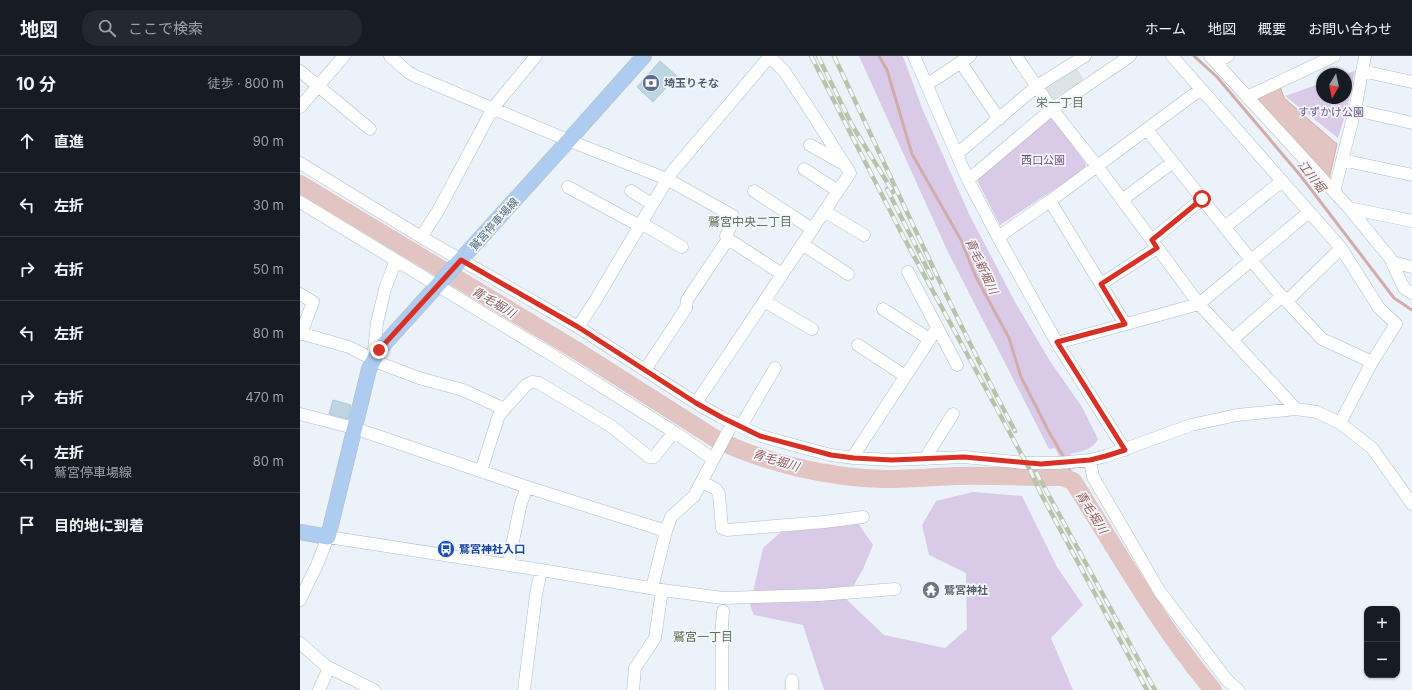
<!DOCTYPE html>
<html lang="ja">
<meta charset="utf-8">
<style>
body{margin:0;font-family:Inter,"Noto Sans JP",sans-serif;background:#242831;color:#f1f3f6}
.controls{position:absolute;right:12px;bottom:12px;display:grid;overflow:hidden;border-radius:8px;box-shadow:0 1px 3px #0004}
.controls button{width:36px;height:36px;display:grid;place-items:center;padding:0;border:0;border-bottom:1px solid #363941;background:#171b24;color:#f1f3f6;font:20px sans-serif}
.compass{position:absolute;left:1016px;top:12px;width:36px;height:36px;border-radius:50%;background:#171b24;box-shadow:0 1px 3px #0004;rotate:189deg}
.stop{position:absolute;width:12px;height:12px;margin:-9px;border:3px solid #d93025;border-radius:50%;background:#fff}
.stop.end{background:#d93025;border-color:#fff;box-shadow:0 1px 4px #0008}
.list{margin:0;padding:0;list-style:none}
h2{display:flex;justify-content:space-between;align-items:center;height:52px;margin:0;padding:0 16px;font-size:17px}
h2 small{font-size:13px;font-weight:400;color:#9ea1a6}
.list li{display:grid;grid-template-columns:26px 1fr auto;gap:12px;align-items:center;box-sizing:border-box;height:64px;padding:0 16px;border-top:1px solid #363941}
.list b{display:block;font-size:15px;white-space:nowrap}
.list p{margin:0;font-size:13px;white-space:nowrap;color:#9ea1a6}
.list em{font-size:13px;font-style:normal;color:#9ea1a6}
.icon{flex:none;width:22px;height:22px;fill:none;stroke:currentColor;stroke-width:2;stroke-linecap:round;stroke-linejoin:round}
.map{position:relative;flex:none;width:1112px;height:634px;overflow:hidden}
header{display:flex;align-items:center;gap:24px;box-sizing:border-box;height:56px;padding:0 20px;background:#171b24;border-bottom:1px solid #363941}
header strong{font-size:19px}
nav{display:flex;gap:22px;margin-inline-start:auto;font-size:14px}
.search{width:280px;height:36px;background:#242831;display:flex;align-items:center;gap:10px;box-sizing:border-box;padding:0 14px;border-radius:16px;color:#9ea1a6;font-size:15px}
main{display:flex}
aside{flex:1;background:#171b24}
.map>svg:first-child{display:block}
.industrial{fill:#dde4e7}
.green{fill:#d9cbe7}
.water{fill:#e2c4c2;stroke:#d2aca9}
.lines{fill:none;stroke-linecap:round;stroke-linejoin:round}
.stream{stroke:#d2aca9;stroke-width:3}
.river{stroke:#e2c4c2;stroke-width:18}
.building{fill:#bdd6e2;stroke:#a9cddd}
.minor-casing{stroke:#adbec6;stroke-width:13}
.major-casing{stroke:#b2bdc1;stroke-width:16}
.minor{stroke:#fff;stroke-width:12}
.major{stroke:#adccf0;stroke-width:15}
.rail-casing{stroke:#b8c4aa;stroke-width:4.5}
.rail{stroke:#f2f7fd;stroke-width:3;stroke-dasharray:9;stroke-linecap:butt}
.route{stroke:#d93025;stroke-width:5}
.labels{text-anchor:middle;dominant-baseline:central;stroke-width:3.5;stroke-linejoin:round;paint-order:stroke}
.service-label{font-size:11px;font-weight:bold;fill:#4e5e75;stroke:#f2f7fd;text-anchor:start}
.park-label{font-size:11px;fill:#6f5182;stroke:#f2f7fd}
.street-label{font-size:11px;fill:#516972;stroke:#f2f7fd}
.transit-label{font-size:11px;font-weight:bold;fill:#164399;stroke:#f2f7fd;text-anchor:start}
.worship-label{font-size:11px;font-weight:bold;fill:#5b616d;stroke:#f2f7fd;text-anchor:start}
.neighbourhood-label{font-size:12px;fill:#637357;stroke:#f2f7fd}
.water-label{font-size:12px;font-style:italic;fill:#965d58;stroke:#f2f7fd}
</style>
<header>
<strong>地図</strong>
<div class="search"><svg class="icon" aria-label="search" viewBox="0 0 24 24"><circle cx="10" cy="10" r="6"/><path d="M15 15l6 6"/></svg>ここで検索</div>
<nav><a>ホーム</a><a>地図</a><a>概要</a><a>お問い合わせ</a></nav>
</header>
<main>
<aside>
<h2>10 分<small>徒歩 · 800 m</small></h2>
<ul class="list">
<li><svg class="icon" aria-label="ahead" viewBox="0 0 24 24"><path d="M12 20V5M6 11l6-6 6 6"/></svg><div><b>直進</b></div><em>90 m</em></li>
<li><svg class="icon" aria-label="left" viewBox="0 0 24 24"><path d="M17 20v-9H6M10 6l-5 5 5 5"/></svg><div><b>左折</b></div><em>30 m</em></li>
<li><svg class="icon" aria-label="right" viewBox="0 0 24 24"><path d="M7 20v-9h11M14 6l5 5-5 5"/></svg><div><b>右折</b></div><em>50 m</em></li>
<li><svg class="icon" aria-label="left" viewBox="0 0 24 24"><path d="M17 20v-9H6M10 6l-5 5 5 5"/></svg><div><b>左折</b></div><em>80 m</em></li>
<li><svg class="icon" aria-label="right" viewBox="0 0 24 24"><path d="M7 20v-9h11M14 6l5 5-5 5"/></svg><div><b>右折</b></div><em>470 m</em></li>
<li><svg class="icon" aria-label="left" viewBox="0 0 24 24"><path d="M17 20v-9H6M10 6l-5 5 5 5"/></svg><div><b>左折</b><p>鷲宮停車場線</p></div><em>80 m</em></li>
<li><svg class="icon" aria-label="arrive" viewBox="0 0 24 24"><path d="M6 21V4h12l-3 4 3 4H6"/></svg><div><b>目的地に到着</b></div></li>
</ul>
</aside>
<div class="map">
<svg width="1112" height="634" viewBox="0 0 1112 634">
<rect width="100%" height="100%" fill="#ebf2fa"/>
<path class="industrial" d="M 776,11 L 784,24 L 753,43 L 745,32 Z"/>
<path class="green" d="M 559,0 L 602,0 L 604,3 L 622,52 L 670,160 L 715,246 L 750,305 L 782,351 L 798,383 C 793,394 781,395 770,398 L 775,413 L 765,412 L 755,392 L 749,393 L 647,194 Z
M 1055,15 L 1047,53 L 1038,82 L 985,40 L 1022,27 L 1022,42 L 1046,42 L 1045,18 Z
M 750,58 L 786,108 L 784,114 L 700,169 L 678,126 L 680,119 Z
M 673,436 L 722,440 L 757,511 L 783,549 L 751,582 L 773,634 L 524,634 L 503,569 L 454,559 L 450,549 L 463,492 L 492,466 L 552,458 L 573,489 L 563,513 L 546,543 L 584,579 L 645,592 L 667,573 L 666,517 L 629,499 L 622,469 L 636,445 Z"/>
<path class="water" d="M 980,30 L 984,42 L 1037,88 L 1029,123 L 957,42 Z"/>
<g class="lines">
<path class="stream" d="M 579,0 L 587,14 L 612,98 L 661,184 L 675,219 L 709,282 L 721,321 L 750,378 L 765,403
M 894,0 L 917,21 L 1000,119 L 1094,242 L 1112,254
M 768,408 L 773,425"/>
<path class="river" d="M 0,128 L 279,296 L 416,383 C 464,407 531,422 585,423 C 609,423 632,421 655,420 C 687,419 720,421 752,421 L 762,421 L 773,425 C 818,496 859,570 913,634"/>
</g>
<path class="building" d="M 360,5 L 377,20 L 353,46 L 337,31 Z
M 33,344 L 51,349 L 48,363 L 29,358 Z"/>
<g class="lines">
<defs>
<path id="minor" d="M 90,0 L 108,16 L 115,20 L 275,87 L 367,123 L 433,160 L 433,165 L 426,180 L 428,183 L 482,218
M 614,0 L 668,124 L 698,181 L 757,287 L 825,394
M 716,0 L 752,53 L 797,110 L 899,248 L 996,353
M 872,0 L 1041,192 L 1079,252 L 1096,268 L 1072,306 L 1040,367
M 910,0 L 1049,152 L 1090,202 L 1104,232 L 1112,237
M 916,6 L 928,0
M 661,7 L 699,63
M 0,15 L 70,73
M 1062,15 L 1112,26
M 626,28 L 634,24 L 670,0
M 947,41 L 1034,0
M 0,51 L 44,0
M 1055,54 L 1112,67
M 847,74 L 951,204 L 978,236 L 1022,283 L 1072,306
M 510,89 L 542,107
M 657,98 L 737,30 L 785,0
M 1042,104 L 1112,119
M 0,107 L 121,181 L 278,271 L 396,347 L 421,361 L 461,380 L 508,393 L 531,399 L 554,402 L 592,404 L 664,401 L 725,407 L 758,407 L 790,404 L 806,400 L 891,369 L 937,359 L 996,353 L 1017,356 L 1040,367 L 1072,392 L 1112,448
M 504,113 L 538,135
M 668,124 L 752,53 L 830,0
M 268,131 L 340,170
M 331,135 L 352,148
M 454,135 L 512,173
M 1034,136 L 1055,54 L 1065,0
M 822,144 L 873,106
M 750,145 L 825,268
M 0,146 L 252,299 L 374,376 L 413,403
M 1049,152 L 1112,165
M 524,155 L 564,179
M 341,167 L 382,191
M 925,171 L 982,125
M 121,181 L 138,155 L 193,52 L 236,0
M 698,181 L 750,145 L 901,33
M 852,184 L 902,143
M 502,188 L 548,218
M 1092,206 L 1112,211
M 608,216 L 657,309
M 801,228 L 857,192
M 0,238 L 13,246 L 1,278
M 464,245 L 512,273
M 987,245 L 1041,192
M 583,253 L 629,283
M 278,271 L 295,245 L 371,117 L 470,0
M 0,277 L 49,291 L 82,308 L 119,322 L 163,334 L 204,353
M 932,284 L 982,240
M 757,287 L 899,248 L 1009,156
M 558,289 L 605,320
M 73,303 L 77,267 L 85,233 L 96,204
M 345,314 L 386,252 L 387,244 L 428,183
M 396,347 L 550,117 L 508,51 L 484,15 L 469,0
M 0,358 L 54,372 L 227,431 L 366,475
M 441,370 L 475,312
M 554,402 L 556,396 L 637,272
M 626,403 L 627,399 L 653,358
M 790,404 L 793,421 L 860,536 L 926,623 L 938,634
M 181,415 L 199,359 L 226,329 L 232,326 L 239,327 L 311,370 L 349,401 L 354,401 L 374,376
M 402,426 L 416,433 L 419,438 L 422,472 L 427,474 L 524,466 L 563,461
M 208,509 L 221,447 L 227,431
M 352,532 L 366,475 L 371,461 L 394,440 L 433,366
M 0,544 L 17,509 L 28,481 L 241,514 L 362,534 L 423,542 L 519,539 L 595,533
M 0,587 L 26,610 L 74,634
M 492,624 L 492,634
M 19,634 L 29,612
M 224,634 L 236,539 L 241,514
M 333,634 L 335,612 L 355,582 L 362,534
M 422,634 L 422,569 L 423,555"/>
<path id="major" d="M 0,476 L 28,481 L 69,313 L 79,294 L 269,84 L 344,0"/>
</defs>
<use href="#minor" class="minor-casing"/>
<use href="#major" class="major-casing"/>
<use href="#minor" class="minor"/>
<use href="#major" class="major"/>
<defs>
<path id="rail" d="M 511,0 L 603,180 L 730,414 L 741,438 L 847,634
M 518,0 L 552,69 L 593,136
M 534,0 C 593,125 650,253 715,375
M 587,133 L 632,222
M 736,416 L 855,634"/>
</defs>
<use href="#rail" class="rail-casing"/>
<use href="#rail" class="rail"/>
</g>
<g class="lines">
<path class="route" d="M 79,294 L 161,204 L 278,271 L 396,347 L 421,361 L 460,380 L 531,399 L 554,402 L 592,404 L 664,401 L 741,408 L 790,404 L 806,400 L 825,394 L 757,286 L 825,268 L 801,228 L 857,192 L 852,184 L 902,143"/>
</g>
<defs>
<symbol id="bank-disc" viewBox="-11 -11 22 22"><circle r="9.5" fill="#5c6f8a" stroke="#f2f7fd"/><path d="M-6-4H6V4H-6ZM0-2.3a2.3 2.3 0 1 0 0 4.6a2.3 2.3 0 1 0 0-4.6Z" fill="#fff"/></symbol>
<symbol id="bus-disc" viewBox="-11 -11 22 22"><circle r="9.5" fill="#1a4fb4" stroke="#f2f7fd"/><path d="M-5-6H5V4H4V6H2V4H-2V6H-4V4H-5ZM-3.5-4V0h7V-4ZM-3.5 1.2v1.5H-2V1.2ZM2 1.2v1.5H3.5V1.2Z" fill="#fff"/></symbol>
<symbol id="temple-disc" viewBox="-11 -11 22 22"><circle r="9.5" fill="#6b7280" stroke="#f2f7fd"/><path d="M0-6L5-2H3V0L6.5 2.5H4V6H1.5V3h-3V6H-4V2.5H-6.5L-3 0V-2H-5Z" fill="#fff"/></symbol>
</defs>
<g fill-rule="evenodd">
<use href="#bank-disc" x="341" y="17" width="20" height="20"/>
<use href="#bus-disc" x="136" y="483" width="20" height="20"/>
<use href="#temple-disc" x="621" y="524" width="20" height="20"/>
</g>
<g class="labels">
<g class="service-label">
<text x="364" y="27">埼玉りそな</text>
</g>
<g class="park-label">
<text x="1031" y="56">すずかけ公園</text>
<text x="743" y="104">西口公園</text>
</g>
<g class="street-label">
<text transform="translate(194 168) rotate(-48)">鷲宮停車場線</text>
</g>
<g class="transit-label">
<text x="159" y="493">鷲宮神社入口</text>
</g>
<g class="worship-label">
<text x="644" y="534">鷲宮神社</text>
</g>
<g class="neighbourhood-label">
<text x="760" y="46">栄一丁目</text>
<text x="450" y="165">鷲宮中央二丁目</text>
<text x="403" y="580">鷲宮一丁目</text>
</g>
<g class="water-label">
<text transform="translate(1012 120) rotate(52)">江川堀</text>
<text transform="translate(682 210) rotate(65)">青毛新堀川</text>
<text transform="translate(194 246) rotate(31)">青毛堀川</text>
<text transform="translate(476 404) rotate(17)">青毛堀川</text>
<text transform="translate(792 456) rotate(58)">青毛堀川</text>
</g>
</g>
</svg>
<div class="controls">
<button>+</button>
<button>−</button>
</div>
<svg class="compass" viewBox="-18 -18 36 36"><path d="M0-13l5 13h-10z" fill="#e53935"/><path d="M0 13l5-13h-10z" fill="#9ea1a6"/></svg>
<div class="stop" style="left:902px;top:143px"></div>
<div class="stop end" style="left:79px;top:294px"></div>
</div>
</main>
